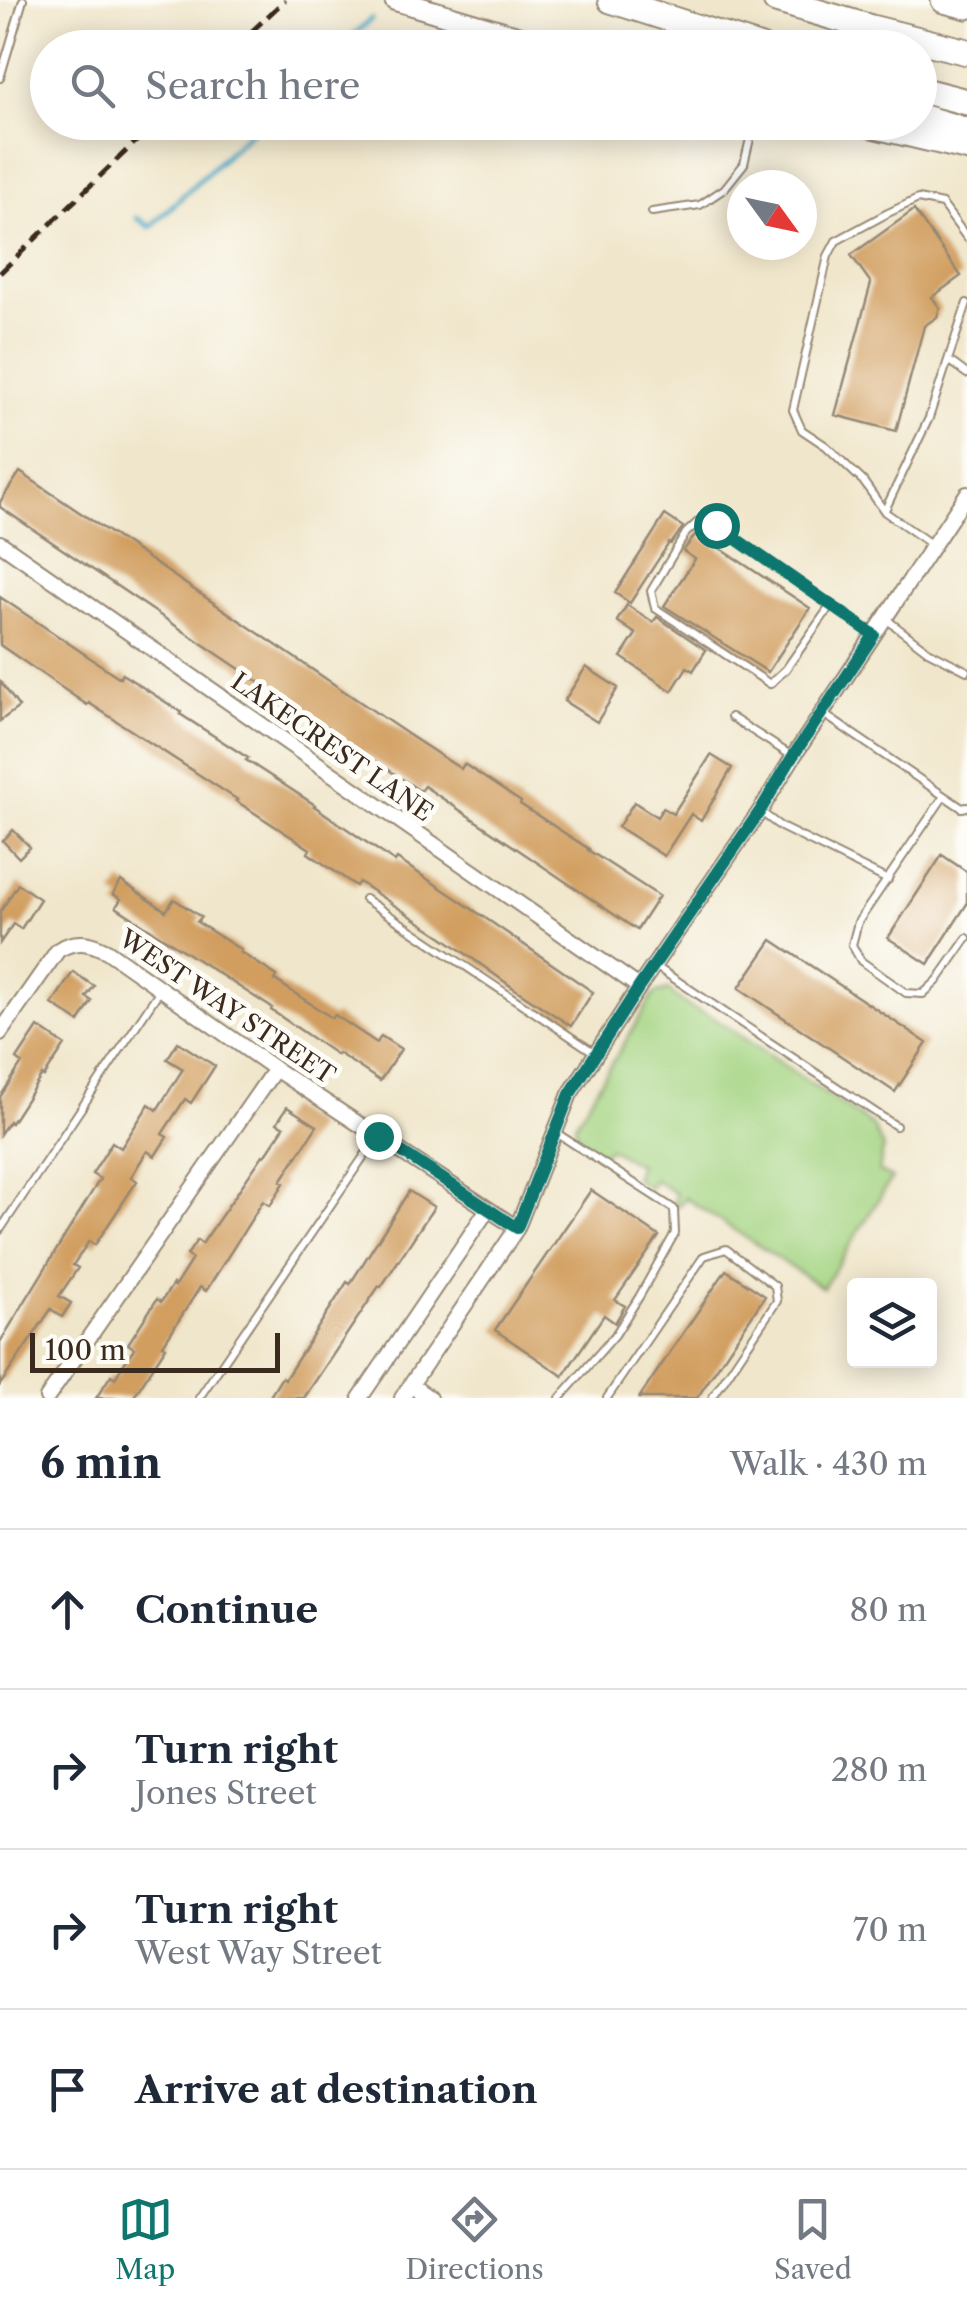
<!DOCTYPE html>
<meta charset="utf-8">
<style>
body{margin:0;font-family:"Libre Caslon Text",serif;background:#f6f6f7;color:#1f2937}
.controls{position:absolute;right:30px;bottom:30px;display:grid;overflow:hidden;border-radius:10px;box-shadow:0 5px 25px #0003}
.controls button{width:90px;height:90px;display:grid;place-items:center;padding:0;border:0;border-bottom:2px solid #e0e1e3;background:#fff;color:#1f2937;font:50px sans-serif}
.compass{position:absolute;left:727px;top:170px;width:90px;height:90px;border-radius:50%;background:#fff;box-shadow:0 5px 25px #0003;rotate:123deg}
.scale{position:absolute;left:30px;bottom:25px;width:250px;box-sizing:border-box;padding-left:10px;border:5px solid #3b2a1e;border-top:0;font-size:28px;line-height:35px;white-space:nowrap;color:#3b2a1e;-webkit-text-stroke:8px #fdfcf7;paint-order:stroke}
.stop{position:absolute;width:30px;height:30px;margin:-22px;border:8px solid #0f766e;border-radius:50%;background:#fff}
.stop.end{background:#0f766e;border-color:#fff;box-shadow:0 2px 10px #0008}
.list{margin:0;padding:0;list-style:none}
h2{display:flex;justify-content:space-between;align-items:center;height:130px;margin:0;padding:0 40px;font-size:42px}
h2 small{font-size:32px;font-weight:400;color:#747a83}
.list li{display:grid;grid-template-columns:65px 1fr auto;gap:30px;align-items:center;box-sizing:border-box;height:160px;padding:0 40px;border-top:2px solid #e0e1e3}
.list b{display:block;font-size:38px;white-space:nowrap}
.list p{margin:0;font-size:32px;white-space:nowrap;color:#747a83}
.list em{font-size:32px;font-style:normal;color:#747a83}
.icon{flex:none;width:55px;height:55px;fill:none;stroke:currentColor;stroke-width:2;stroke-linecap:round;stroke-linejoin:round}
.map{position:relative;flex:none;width:967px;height:1398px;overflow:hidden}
.search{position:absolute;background:#fff;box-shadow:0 5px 25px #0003;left:30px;right:30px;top:30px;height:110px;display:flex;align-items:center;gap:25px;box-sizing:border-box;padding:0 35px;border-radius:55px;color:#747a83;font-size:38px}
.sheet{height:770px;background:#fff}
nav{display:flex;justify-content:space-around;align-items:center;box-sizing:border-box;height:140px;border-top:2px solid #e0e1e3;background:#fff;font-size:28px;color:#747a83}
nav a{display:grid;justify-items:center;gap:5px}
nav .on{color:#0f766e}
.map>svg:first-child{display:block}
.green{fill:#a4d482;stroke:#707f50;stroke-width:2.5}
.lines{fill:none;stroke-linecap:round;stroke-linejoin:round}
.stream{stroke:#45a7c4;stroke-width:5}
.building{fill:#d19e5e}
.service-casing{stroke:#968874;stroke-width:10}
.minor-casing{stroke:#968874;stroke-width:18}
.secondary-casing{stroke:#968874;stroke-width:24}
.motorway-casing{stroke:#968874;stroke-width:29}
.service{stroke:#fff;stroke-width:6}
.minor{stroke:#fff;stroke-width:14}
.secondary{stroke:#fff;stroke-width:20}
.motorway{stroke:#fff;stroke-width:25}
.rail{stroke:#3b2a1e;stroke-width:5;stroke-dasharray:15 8;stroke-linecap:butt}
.route{stroke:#0f766e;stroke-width:12}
.labels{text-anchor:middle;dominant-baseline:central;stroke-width:10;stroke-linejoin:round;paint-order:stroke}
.street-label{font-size:25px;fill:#3b2a1e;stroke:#fdfcf7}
</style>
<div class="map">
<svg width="967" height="1398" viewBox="0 0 967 1398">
<rect width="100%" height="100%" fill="#fdfcf7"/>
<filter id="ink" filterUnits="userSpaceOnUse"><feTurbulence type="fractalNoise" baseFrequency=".01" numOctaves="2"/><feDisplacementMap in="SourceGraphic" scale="20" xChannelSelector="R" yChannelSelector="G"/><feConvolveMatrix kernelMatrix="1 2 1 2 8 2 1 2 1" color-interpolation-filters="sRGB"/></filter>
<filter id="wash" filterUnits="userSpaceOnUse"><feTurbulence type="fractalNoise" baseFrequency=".0048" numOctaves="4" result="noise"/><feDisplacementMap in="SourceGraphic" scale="40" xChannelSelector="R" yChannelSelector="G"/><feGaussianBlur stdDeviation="2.25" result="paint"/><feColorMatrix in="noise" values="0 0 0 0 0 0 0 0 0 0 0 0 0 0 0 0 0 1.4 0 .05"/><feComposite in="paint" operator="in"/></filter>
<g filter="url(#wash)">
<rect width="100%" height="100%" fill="#f0e6cb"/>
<path class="green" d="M 668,990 L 689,1007 L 711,1016 L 873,1126 L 883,1148 L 879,1172 L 892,1178 L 823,1288 L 685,1198 L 678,1206 L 673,1204 L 676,1194 L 653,1179 L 650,1188 L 634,1178 L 639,1165 L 609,1148 L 602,1155 L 578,1140 L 575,1124 L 654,994 Z"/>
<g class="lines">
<path class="stream" d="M 340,48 L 371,19
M 137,218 L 150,227 L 261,122"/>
</g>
<g id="blocks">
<path class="building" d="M 914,210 L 961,276 L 932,297 L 940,308 L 937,317 L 924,326 L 896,431 L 835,415 L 871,283 L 851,255 Z
M 20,472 L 412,737 L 461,769 L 464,764 L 521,802 L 520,804 L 589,849 L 588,850 L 659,896 L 637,930 L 424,786 L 420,791 L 0,507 L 0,502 Z
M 665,515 L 683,527 L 671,544 L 669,543 L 630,603 L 615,593 Z
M 697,533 L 810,608 L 768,672 L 664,606 L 695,559 L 683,551 Z
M 0,597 L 120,678 L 122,674 L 181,712 L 180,714 L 248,758 L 246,760 L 315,805 L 314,806 L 395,862 L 397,859 L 456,898 L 593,992 L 571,1026 L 512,987 L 444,938 L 359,882 L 356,886 L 308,853 L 310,849 L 236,801 L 238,800 L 89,703 L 87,705 L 0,645 Z
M 627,605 L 653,622 L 657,617 L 706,650 L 693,671 L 687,667 L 672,691 L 621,657 L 636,634 L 617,621 Z
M 586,667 L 618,688 L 597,722 L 564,701 Z
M 0,681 L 19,707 L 0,721 Z
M 711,755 L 732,768 L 701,821 L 691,814 L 664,856 L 618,827 L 634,802 L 657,817 L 663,808 L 673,814 Z
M 13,830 L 30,847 L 19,858 L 3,841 Z
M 942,855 L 967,872 L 967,904 L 928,964 L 888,938 Z
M 121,881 L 166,911 L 174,899 L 201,917 L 197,922 L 241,950 L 240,952 L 277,976 L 275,980 L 332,1018 L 335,1015 L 377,1043 L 381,1036 L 401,1049 L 380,1081 L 338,1053 L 337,1055 L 271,1010 L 272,1008 L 116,907 L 121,899 L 113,894 Z
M 18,884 L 40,899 L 21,929 L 13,924 L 0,943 L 0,912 Z
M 772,940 L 927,1043 L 895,1092 L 739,988 Z
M 73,972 L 94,986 L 86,997 L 92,1001 L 79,1022 L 52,1004 Z
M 38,1027 L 65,1045 L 44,1077 L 42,1075 L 11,1123 L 9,1121 L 0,1134 L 0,1097 L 22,1063 L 17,1059 Z
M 178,1042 L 215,1066 L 191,1103 L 185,1099 L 162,1134 L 167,1137 L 155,1156 L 147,1151 L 131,1177 L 137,1181 L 95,1245 L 89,1241 L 73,1265 L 78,1268 L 59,1296 L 71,1303 L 62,1317 L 51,1309 L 0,1385 L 0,1342 L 100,1179 L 92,1174 L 112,1142 L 121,1148 L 149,1104 L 157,1110 L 183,1069 L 167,1059 Z
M 287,1107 L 317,1126 L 281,1181 L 284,1183 L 270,1206 L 263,1201 L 206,1291 L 200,1287 L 163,1345 L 166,1347 L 133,1398 L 96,1398 L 111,1375 L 115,1378 L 134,1348 L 128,1344 L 157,1299 L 161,1302 L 173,1284 L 175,1286 L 192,1259 L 187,1255 L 197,1240 L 202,1244 L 263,1155 L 265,1156 L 284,1127 L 277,1123 Z
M 591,1190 L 659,1236 L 615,1300 L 625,1306 L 615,1323 L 604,1315 L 563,1376 L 495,1330 Z
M 409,1191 L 434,1207 L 381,1287 L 379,1286 L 304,1398 L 269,1398 L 282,1377 L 285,1379 L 347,1282 L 350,1284 Z
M 726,1270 L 765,1296 L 697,1398 L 639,1398 Z"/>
</g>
</g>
<g filter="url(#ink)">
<use href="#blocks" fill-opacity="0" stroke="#968874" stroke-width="2.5"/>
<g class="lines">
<defs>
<path id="service" d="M 0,78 L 23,0
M 652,212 L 700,205 L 724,189 L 744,164 L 754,122
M 967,303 L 948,360 L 967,374
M 885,510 L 929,418 L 948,360
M 931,544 L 885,512 L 863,481 L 826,446 L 802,430 L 793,410 L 828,256 L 836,241 L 888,213 L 918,199 L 942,204 L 967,238
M 831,605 L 786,669 L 770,684 L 655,608 L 651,591 L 686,533 L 701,519 L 717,525 L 873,634
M 886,619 L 928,651 L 967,671
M 822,713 L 962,808 L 967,807
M 731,717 L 792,756
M 944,796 L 858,922 L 852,945 L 861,961 L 906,993 L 923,994 L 937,981 L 967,938
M 761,812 L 781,827 L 888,880
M 365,899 L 595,1053
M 655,966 L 896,1126
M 555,1132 L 674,1209 L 675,1233 L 639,1297 L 615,1335 L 560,1398
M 0,1230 L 160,990
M 199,1398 L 377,1137
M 607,1398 L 704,1256 L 726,1249 L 775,1286 L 777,1301 L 712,1398"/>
<path id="minor" d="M 0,543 L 639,987
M 0,1033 L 58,950 C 76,939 89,942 107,951 L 275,1069 L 517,1228
M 411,1385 L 429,1398
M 47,1398 L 275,1069
M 360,1398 L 488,1209
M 402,1398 L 517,1228 L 570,1094 L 639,987 L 760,811 L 793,757 L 967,494"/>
<path id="secondary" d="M 395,0 L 557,48
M 849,122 L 967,150"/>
<path id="motorway" d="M 611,0 L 761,48
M 776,0 L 871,28 L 967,52
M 944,0 L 967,6
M 920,90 L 967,102
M 920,117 L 967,131"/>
</defs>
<use href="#service" class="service-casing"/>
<use href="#minor" class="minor-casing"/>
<use href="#secondary" class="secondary-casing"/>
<use href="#motorway" class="motorway-casing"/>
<use href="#service" class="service"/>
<use href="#minor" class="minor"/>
<use href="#secondary" class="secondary"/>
<use href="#motorway" class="motorway"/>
<path class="rail" d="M 234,48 L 285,0
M 0,273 L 156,122"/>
</g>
</g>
<g class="lines" filter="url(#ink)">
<path class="route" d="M 378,1136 L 517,1228 L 570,1094 L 639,987 L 760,811 L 793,756 L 874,635 L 716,525"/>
</g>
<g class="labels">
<g class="street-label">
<text transform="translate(332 747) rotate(35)">LAKECREST LANE</text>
<text transform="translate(227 1007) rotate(34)">WEST WAY STREET</text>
</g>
</g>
</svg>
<div class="controls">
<button><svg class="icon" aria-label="layers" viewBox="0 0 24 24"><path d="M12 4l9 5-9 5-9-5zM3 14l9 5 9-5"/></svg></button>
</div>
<svg class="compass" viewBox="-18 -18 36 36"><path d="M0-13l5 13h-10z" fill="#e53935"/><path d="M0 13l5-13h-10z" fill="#747a83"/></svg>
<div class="scale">100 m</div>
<div class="stop" style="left:716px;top:525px"></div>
<div class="stop end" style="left:378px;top:1136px"></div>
<div class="search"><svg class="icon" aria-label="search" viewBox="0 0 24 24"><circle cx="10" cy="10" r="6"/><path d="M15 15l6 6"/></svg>Search here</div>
</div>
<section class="sheet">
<h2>6 min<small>Walk · 430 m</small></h2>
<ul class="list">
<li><svg class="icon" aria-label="ahead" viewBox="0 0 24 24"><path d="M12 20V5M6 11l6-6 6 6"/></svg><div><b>Continue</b></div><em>80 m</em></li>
<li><svg class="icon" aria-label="right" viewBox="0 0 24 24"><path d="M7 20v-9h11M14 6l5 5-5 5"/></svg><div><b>Turn right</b><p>Jones Street</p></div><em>280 m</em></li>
<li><svg class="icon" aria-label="right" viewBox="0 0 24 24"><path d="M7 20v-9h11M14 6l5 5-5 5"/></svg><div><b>Turn right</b><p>West Way Street</p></div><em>70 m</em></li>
<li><svg class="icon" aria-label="arrive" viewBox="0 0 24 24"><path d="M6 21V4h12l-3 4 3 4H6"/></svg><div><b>Arrive at destination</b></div></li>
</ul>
</section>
<nav>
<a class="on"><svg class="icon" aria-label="map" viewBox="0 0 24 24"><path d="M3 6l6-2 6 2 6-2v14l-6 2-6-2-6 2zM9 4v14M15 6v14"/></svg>Map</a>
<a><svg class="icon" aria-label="directions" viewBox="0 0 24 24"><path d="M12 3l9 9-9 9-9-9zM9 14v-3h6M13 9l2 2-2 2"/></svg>Directions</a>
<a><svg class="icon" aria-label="saved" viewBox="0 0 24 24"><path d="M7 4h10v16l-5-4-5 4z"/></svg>Saved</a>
</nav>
